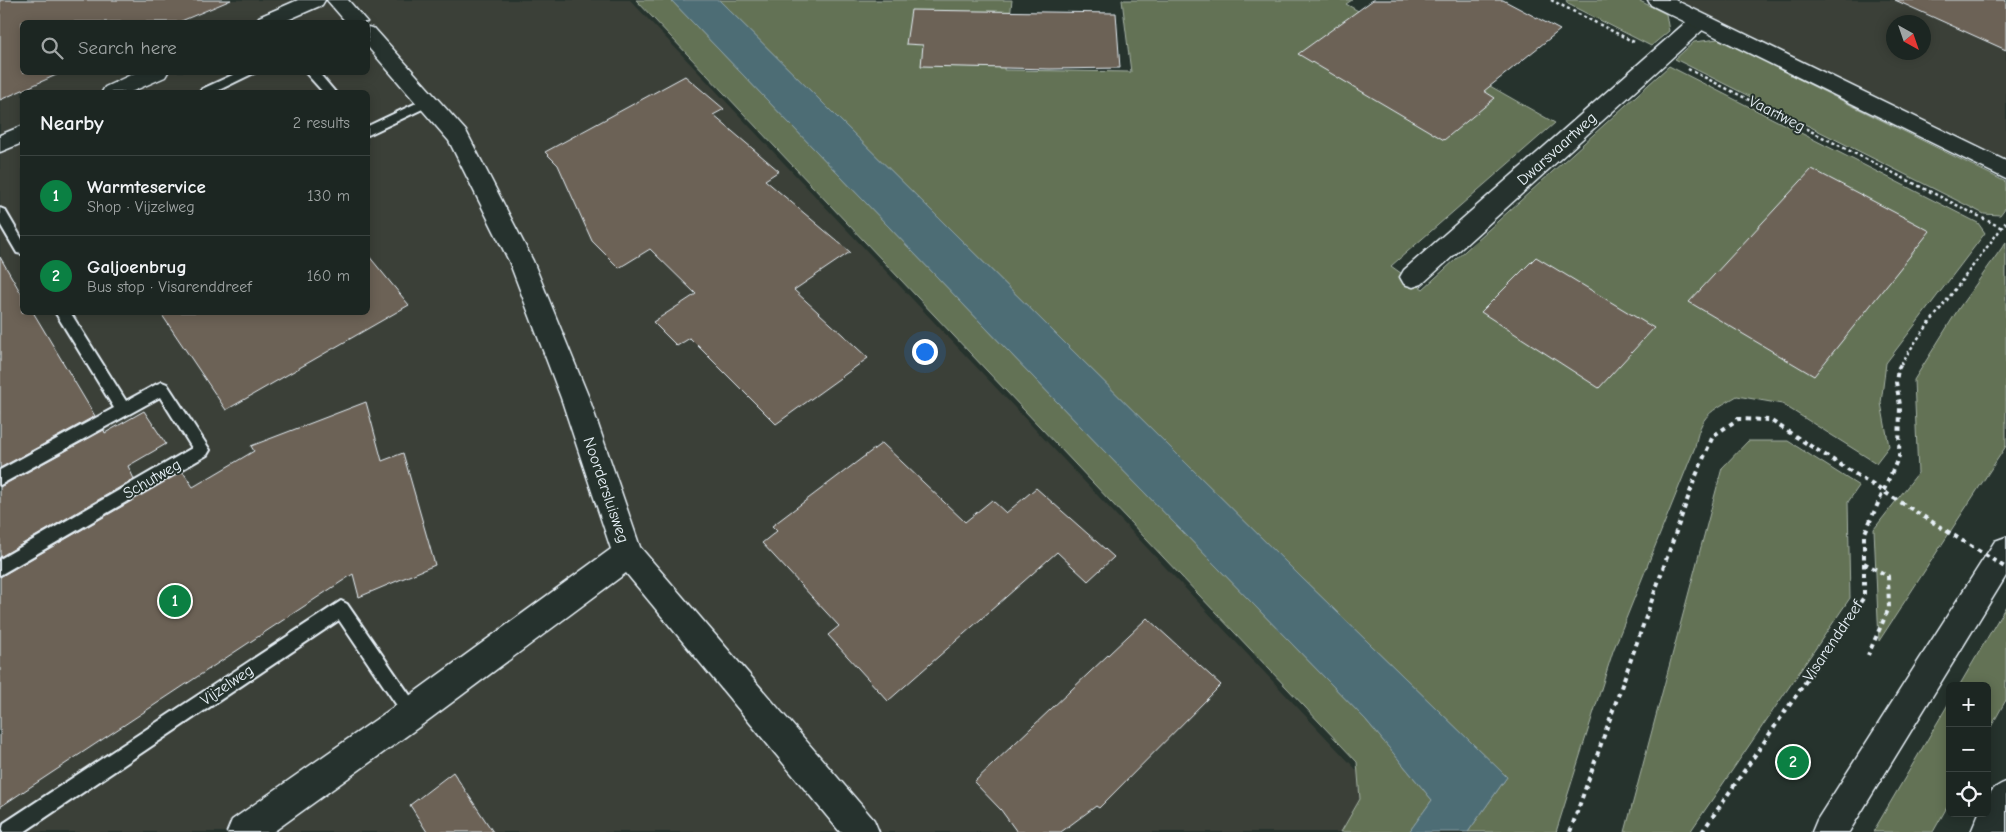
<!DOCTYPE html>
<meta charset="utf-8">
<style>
body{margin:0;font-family:"Comic Neue",sans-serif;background:#29322f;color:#f1f3f6}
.controls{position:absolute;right:15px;bottom:15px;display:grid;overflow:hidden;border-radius:8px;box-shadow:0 2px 12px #0003}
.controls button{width:45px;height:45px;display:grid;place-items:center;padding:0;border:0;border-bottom:1px solid #3a4340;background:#1c2622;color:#f1f3f6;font:25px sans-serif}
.compass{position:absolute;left:1886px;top:15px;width:45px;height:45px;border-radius:50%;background:#1c2622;box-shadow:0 2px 12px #0003;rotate:140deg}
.you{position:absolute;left:924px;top:351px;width:18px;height:18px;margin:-12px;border:4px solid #fff;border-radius:50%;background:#1a73e8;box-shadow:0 0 0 8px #1a73e833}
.badge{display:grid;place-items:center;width:32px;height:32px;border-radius:50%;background:#0b8043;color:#fff;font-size:16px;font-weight:700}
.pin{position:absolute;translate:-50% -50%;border:2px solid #fff;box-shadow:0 1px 5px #0006}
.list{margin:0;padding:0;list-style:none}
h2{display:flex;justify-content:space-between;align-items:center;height:65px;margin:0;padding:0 20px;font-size:21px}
h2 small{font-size:16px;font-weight:400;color:#a0a5a5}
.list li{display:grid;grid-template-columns:32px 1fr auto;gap:15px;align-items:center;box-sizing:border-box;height:80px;padding:0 20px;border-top:1px solid #3a4340}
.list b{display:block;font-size:19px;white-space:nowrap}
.list p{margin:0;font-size:16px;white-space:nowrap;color:#a0a5a5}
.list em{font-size:16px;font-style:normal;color:#a0a5a5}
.icon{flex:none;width:28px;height:28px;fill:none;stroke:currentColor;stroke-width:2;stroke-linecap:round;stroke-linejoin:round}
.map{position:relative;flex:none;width:2006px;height:832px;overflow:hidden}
.search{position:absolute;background:#1c2622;box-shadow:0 2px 12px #0003;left:20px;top:20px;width:350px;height:55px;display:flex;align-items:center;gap:12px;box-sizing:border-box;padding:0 18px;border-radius:8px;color:#a0a5a5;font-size:19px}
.panel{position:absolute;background:#1c2622;box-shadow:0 2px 12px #0003;left:20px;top:90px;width:350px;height:225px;border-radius:8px}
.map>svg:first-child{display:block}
.built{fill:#3b4139;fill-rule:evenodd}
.green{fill:#637254;stroke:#a6b2a6}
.water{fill:#4e6d75;stroke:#8ca2a9}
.building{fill:#6c6256;stroke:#e8f1f8}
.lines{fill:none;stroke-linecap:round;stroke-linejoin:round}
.lane-casing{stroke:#e8f1f8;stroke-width:4}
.street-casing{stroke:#e8f1f8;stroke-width:3}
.secondary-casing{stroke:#e8f1f8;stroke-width:3}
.path-far1{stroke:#e8f1f8;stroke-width:2.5;stroke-dasharray:3 3;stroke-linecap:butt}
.path{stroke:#e8f1f8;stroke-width:4;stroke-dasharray:4.5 4.5;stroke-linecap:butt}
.lane{fill:#26332d;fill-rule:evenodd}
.street{fill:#26332d;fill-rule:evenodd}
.secondary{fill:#26332d;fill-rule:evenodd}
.path-bridge{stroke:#e8f1f8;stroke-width:4;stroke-dasharray:4.5 4.5;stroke-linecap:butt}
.labels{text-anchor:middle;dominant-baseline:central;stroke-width:4;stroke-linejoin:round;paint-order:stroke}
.street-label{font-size:16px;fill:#e8f1f8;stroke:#26332d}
</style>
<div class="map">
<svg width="2006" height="832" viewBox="0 0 2006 832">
<rect width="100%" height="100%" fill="#26332d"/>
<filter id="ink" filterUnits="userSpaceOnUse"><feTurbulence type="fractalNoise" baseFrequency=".02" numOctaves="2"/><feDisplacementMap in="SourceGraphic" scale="10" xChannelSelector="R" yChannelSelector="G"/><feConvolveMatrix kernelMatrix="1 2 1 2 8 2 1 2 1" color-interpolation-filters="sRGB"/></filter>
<g filter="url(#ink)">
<path class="built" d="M 0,0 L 630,0 L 1383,798 L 1355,832 L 0,832 ZM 22,22 L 368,22 L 368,72 L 22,72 ZM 22,92 L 368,92 L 368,312 L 22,312 Z
M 1679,0 L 2006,0 L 2006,170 ZM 1894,22 L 1924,22 L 1924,52 L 1894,52 Z"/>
<path class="green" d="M 636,0 L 671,0 L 1107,454 L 1366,720 L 1432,800 L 1409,832 L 1341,832 L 1360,799 L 1357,762 Z
M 719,0 L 1012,0 L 1004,70 L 1131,72 L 1122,0 L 1352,0 L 1346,4 L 1555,123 L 1391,266 L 1423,289 L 1669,66 L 1978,223 L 1985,233 L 1886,363 L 1881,403 L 1889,446 L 1876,463 L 1782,404 L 1737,396 C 1710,412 1701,414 1695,447 L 1613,651 L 1556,832 L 1468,832 L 1507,777 L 1302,578 Z
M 1566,0 L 1638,0 L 1666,14 L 1669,31 L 1651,46 L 1568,4 Z
M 1718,39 L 2006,182 L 2006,207 L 2000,215 L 1984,214 L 1675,59 L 1694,42 Z
M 2006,242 L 2006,446 L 1879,641 L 1874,529 L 1918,473 L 1914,380 L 1959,308 Z
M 1748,441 L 1788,441 L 1859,486 L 1848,502 L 1850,598 L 1690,832 L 1625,832 L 1722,468 Z
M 2006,606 L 2006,700 L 1987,734 L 1987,686 L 1959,686 Z
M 1950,701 L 1950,802 L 1933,832 L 1873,832 Z"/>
<path class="water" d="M 671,0 L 719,0 L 1302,578 L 1507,777 L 1468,832 L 1409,832 L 1432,800 L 1366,720 L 1107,454 Z"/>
<path class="building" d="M 0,0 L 231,0 L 179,22 L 22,22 L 22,72 L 63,72 L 0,100 Z
M 1373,0 L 1503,0 L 1560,30 L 1484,91 L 1495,98 L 1444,140 L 1298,54 Z
M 1895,0 L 2006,0 L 2006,50 Z
M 911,10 L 1116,13 L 1120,68 L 1050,69 L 921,66 L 923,45 L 906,44 Z
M 685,76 L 724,109 L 713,115 L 779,171 L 765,180 L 850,252 L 794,290 L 868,358 L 776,424 L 690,338 L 677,346 L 653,322 L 696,294 L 650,249 L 619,268 L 592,241 L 558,165 L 545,152 Z
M 1812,169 L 1930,231 L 1814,376 L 1689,302 Z
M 368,255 L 409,305 L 226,410 L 160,312 L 368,312 Z
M 0,257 L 22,295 L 22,312 L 33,312 L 95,416 L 0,468 Z
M 1536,257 L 1654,328 L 1599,388 L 1481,312 Z
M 366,402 L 382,461 L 403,453 L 435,565 L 359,597 L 353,574 L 0,807 L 0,577 L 180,473 L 183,472 L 193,487 L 254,451 L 251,446 Z
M 144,411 L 166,444 L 128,466 L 134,479 L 0,557 L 0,487 L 104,430 L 105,433 Z
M 882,443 L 965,522 L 992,500 L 1006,513 L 1036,488 L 1114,557 L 1088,581 L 1057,552 L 888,701 L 828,635 L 839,626 L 762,543 L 777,531 L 772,526 Z
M 1147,618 L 1221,685 L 1099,808 L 1096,806 L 1061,832 L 1017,832 L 1001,810 L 974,782 Z
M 453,772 L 493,832 L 427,832 L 410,805 Z"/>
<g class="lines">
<defs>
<path id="lane" d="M 239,72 L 256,72 L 215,92 L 200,92 L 202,89 Z
M 305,72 L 318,72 L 335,92 L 323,92 Z
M 427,98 L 433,102 L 431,105 L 368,135 L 368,126 Z
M 0,208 L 5,210 L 22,239 L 22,254 L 17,253 L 0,224 Z
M 55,312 L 70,312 L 126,401 L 157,384 L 162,382 L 167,384 L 210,450 L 207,455 L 0,575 L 0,559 L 192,448 L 160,397 L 0,485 L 0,470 L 114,408 Z
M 341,601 L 347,604 L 418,707 L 421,713 L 418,719 L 412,722 L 406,719 L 339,620 L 24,832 L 2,832 L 4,823 Z"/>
<path id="street" d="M 298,0 L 325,0 L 322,5 L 283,22 L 256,22 L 259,17 Z
M 327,0 L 348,0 L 367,22 L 346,22 Z
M 1700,14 L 1707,16 L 1710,21 L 1707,26 L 1422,284 L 1413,287 L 1404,284 L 1400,277 L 1404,270 L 1693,16 Z
M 368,27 L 375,29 L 466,131 L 533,261 L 589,398 L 640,547 L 874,820 L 879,832 L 840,832 L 626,573 L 423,724 L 273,832 L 227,832 L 232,820 L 401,702 L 611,549 L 561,398 L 509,261 L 449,141 L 368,47 Z
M 137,72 L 168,72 L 165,77 L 131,92 L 102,92 L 105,87 Z
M 22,126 L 22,143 L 0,152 L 0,135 Z"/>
<path id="secondary" d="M 1648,0 L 1675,0 L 2006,161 L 2006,179 L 1651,5 Z
M 2006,537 L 2006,576 L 1849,832 L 1812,832 L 1817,820 L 1995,541 Z
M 2006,782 L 2006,832 L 1971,832 L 1979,813 L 1987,813 C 1987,795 1989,789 2006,782 Z"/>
</defs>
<use href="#lane" class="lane-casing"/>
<use href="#street" class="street-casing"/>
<use href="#secondary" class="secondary-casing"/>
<path class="path-far1" d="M 1551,0 L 1636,43
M 1688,69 L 2002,228
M 1901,364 L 1916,341 L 2006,222"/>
<path class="path" d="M 1864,563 L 1888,576 L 1889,608 L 1868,655
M 1570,832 L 1695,478 L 1713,436 L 1738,419 L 1770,420 L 1809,445
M 1702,832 L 1864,597 L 1864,535 L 1899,456 L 1900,405 L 1896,382 L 1898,369 L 1902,362"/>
<use href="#lane" class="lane"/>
<use href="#street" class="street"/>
<use href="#secondary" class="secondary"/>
<path class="path-bridge" d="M 1809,445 L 2006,568"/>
</g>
</g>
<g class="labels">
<g class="street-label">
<text transform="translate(1777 114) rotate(27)">Vaartweg</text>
<text transform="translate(1557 149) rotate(-42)">Dwarsvaartweg</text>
<text transform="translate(152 479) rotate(-30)">Schutweg</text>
<text transform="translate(606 490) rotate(71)">Noordersluisweg</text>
<text transform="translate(1833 641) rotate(-56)">Visarenddreef</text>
<text transform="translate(227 685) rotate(-34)">Vijzelweg</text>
</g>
</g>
</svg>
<div class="controls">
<button>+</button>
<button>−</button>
<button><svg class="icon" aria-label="locate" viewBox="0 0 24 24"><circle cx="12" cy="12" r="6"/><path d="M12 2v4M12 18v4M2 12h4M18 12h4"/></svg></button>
</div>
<svg class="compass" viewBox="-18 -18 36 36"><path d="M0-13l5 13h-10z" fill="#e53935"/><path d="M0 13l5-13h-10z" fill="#a0a5a5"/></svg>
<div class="you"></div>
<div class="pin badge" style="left:175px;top:601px">1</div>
<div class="pin badge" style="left:1793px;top:762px">2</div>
<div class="search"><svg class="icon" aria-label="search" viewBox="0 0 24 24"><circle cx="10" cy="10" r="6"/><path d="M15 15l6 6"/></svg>Search here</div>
<section class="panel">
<h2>Nearby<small>2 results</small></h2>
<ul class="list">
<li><span class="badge">1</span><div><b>Warmteservice</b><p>Shop · Vijzelweg</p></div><em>130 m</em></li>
<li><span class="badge">2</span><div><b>Galjoenbrug</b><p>Bus stop · Visarenddreef</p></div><em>160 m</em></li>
</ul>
</section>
</div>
